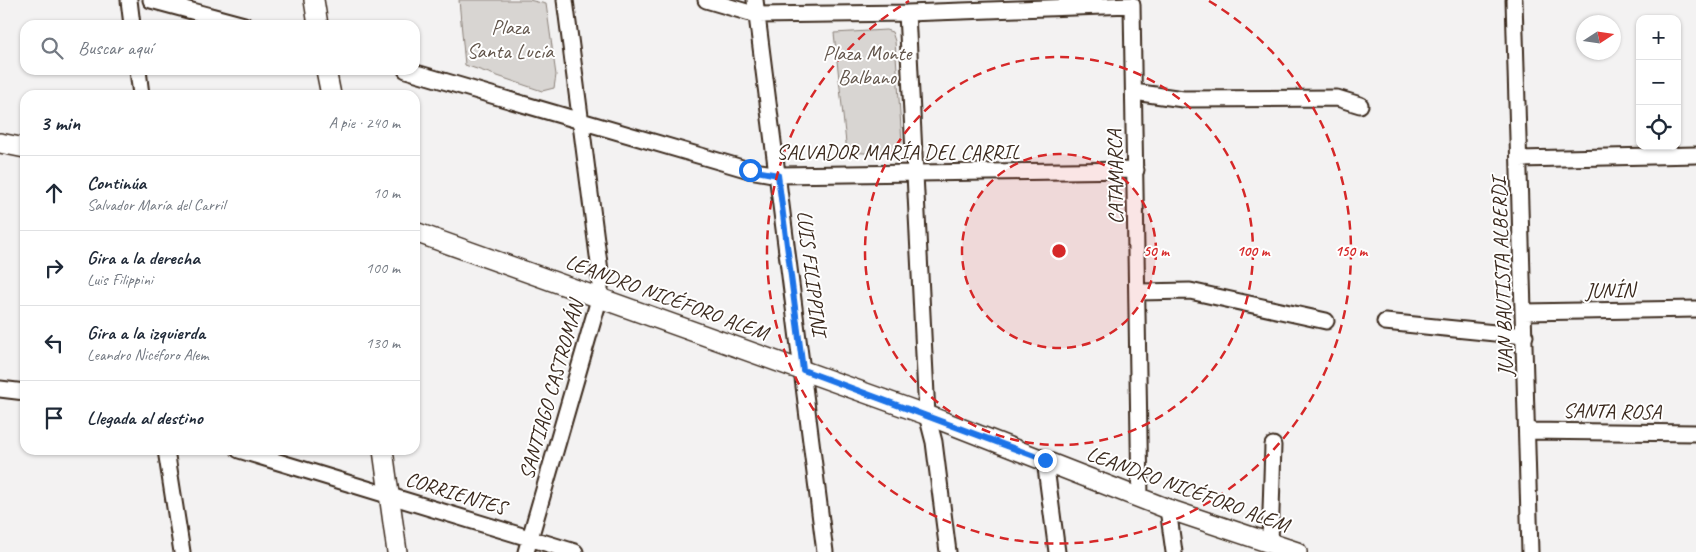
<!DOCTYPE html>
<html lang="es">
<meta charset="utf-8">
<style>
body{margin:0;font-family:Caveat,sans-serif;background:#f6f6f7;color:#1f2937}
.controls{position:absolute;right:15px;top:15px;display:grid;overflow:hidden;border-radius:10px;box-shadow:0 1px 4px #0004}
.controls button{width:45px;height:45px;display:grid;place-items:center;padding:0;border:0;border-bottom:1px solid #e0e1e3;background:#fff;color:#1f2937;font:25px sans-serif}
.compass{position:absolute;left:1576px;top:15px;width:45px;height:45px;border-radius:50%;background:#fff;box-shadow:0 1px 4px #0004;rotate:78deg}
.stop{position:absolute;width:15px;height:15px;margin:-11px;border:4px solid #1a73e8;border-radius:50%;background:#fff}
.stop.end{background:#1a73e8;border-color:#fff;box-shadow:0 1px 5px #0008}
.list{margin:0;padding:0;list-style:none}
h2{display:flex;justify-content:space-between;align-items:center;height:65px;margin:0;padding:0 20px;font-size:21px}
h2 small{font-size:16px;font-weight:400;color:#747a83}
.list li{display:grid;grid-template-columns:32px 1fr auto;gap:15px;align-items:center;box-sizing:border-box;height:75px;padding:0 20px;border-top:1px solid #e0e1e3}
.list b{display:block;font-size:19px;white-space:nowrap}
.list p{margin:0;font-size:16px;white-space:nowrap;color:#747a83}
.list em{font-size:16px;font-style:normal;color:#747a83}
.icon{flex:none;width:28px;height:28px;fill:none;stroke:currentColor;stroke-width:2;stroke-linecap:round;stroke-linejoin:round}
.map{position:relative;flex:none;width:1696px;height:552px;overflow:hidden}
.search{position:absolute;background:#fff;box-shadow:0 1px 4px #0004;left:20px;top:20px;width:400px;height:55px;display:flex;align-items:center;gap:12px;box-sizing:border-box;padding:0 18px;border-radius:15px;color:#747a83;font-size:19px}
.panel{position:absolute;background:#fff;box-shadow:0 1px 4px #0004;left:20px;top:90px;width:400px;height:365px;border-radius:15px}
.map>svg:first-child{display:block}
.park{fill:#d8d5d2;stroke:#8a8078}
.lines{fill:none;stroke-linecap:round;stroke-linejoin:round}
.minor-casing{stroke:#3b2a1e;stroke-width:19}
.tertiary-casing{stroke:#3b2a1e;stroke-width:22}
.minor{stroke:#fff;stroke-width:15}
.tertiary{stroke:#fff;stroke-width:19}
.route{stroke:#1a73e8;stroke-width:6}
.ring{fill:none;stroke:#d62828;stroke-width:2.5;stroke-dasharray:9 6}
.labels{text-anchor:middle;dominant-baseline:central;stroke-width:4;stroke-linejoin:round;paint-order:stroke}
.park-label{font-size:21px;fill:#62554b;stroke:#fff}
.street-label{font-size:21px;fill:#3b2a1e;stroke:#fff}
.centre{fill:#d62828;stroke:#fff;stroke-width:2.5}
.ring-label{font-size:15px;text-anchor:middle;font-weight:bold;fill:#d62828;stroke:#fff;stroke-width:4;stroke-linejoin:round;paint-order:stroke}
</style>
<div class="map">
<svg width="1696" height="552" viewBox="0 0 1696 552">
<rect width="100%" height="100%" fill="#f3f2f2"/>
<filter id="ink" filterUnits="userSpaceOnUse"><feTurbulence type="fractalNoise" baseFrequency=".02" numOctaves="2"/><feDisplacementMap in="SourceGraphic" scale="10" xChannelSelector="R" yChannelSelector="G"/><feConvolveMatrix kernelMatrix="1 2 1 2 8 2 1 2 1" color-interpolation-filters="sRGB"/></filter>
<g filter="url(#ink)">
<path class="park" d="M 459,0 L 529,0 L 546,4 L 556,75 L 554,88 L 542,91 L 465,65 Z
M 886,30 L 892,32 L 895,41 L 902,142 C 893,159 864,152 847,152 L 834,33 Z"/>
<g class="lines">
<defs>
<path id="minor" d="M 129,0 L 132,25
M 151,0 L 244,25
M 706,0 L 757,15 L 907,13 L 1132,5 L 1140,498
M 755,0 L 825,552
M 1514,0 L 1530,552
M 907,13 L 927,415 L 934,442 L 948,552
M 138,70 L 141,95
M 406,70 L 749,170 L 778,175 L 1136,170
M 1134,92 L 1183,99 L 1337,98 L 1360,105
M 1519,159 L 1696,155
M 1138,292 L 1190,291 L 1326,321
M 1524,312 L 1696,309
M 1385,322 L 1525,336
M 0,389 L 25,392
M 1527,431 L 1696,433
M 166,450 L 182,552
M 239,450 L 575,552
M 1045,460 L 1057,552
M 1168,509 L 1174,552
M 1270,544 L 1273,445
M 526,552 L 600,296 L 600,271 L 565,0"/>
<path id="tertiary" d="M 314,0 L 318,25
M 326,70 L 331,95
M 0,143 L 25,148
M 415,232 L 927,415 L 1168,509 L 1297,552
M 383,450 L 397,552"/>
</defs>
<use href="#minor" class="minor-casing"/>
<use href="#tertiary" class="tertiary-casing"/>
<use href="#minor" class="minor"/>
<use href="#tertiary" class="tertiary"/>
</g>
</g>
<g class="lines" filter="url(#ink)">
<path class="route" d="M 750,170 L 778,175 L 803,370 L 1045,460"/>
</g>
<circle cx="1059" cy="251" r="97" fill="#d62828" fill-opacity=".12"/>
<g class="ring">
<circle cx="1059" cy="251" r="97"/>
<circle cx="1059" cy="251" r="194"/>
<path d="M1209 1A292 292 0 1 1 909 1"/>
</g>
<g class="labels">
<g class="park-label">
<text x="510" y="27">Plaza<tspan x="510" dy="24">Santa Lucía</tspan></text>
<text x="867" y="53">Plaza Monte<tspan x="867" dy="24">Balbano</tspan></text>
</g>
<g class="street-label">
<text x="898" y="152">SALVADOR MARÍA DEL CARRIL</text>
<text transform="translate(1115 177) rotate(-91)">CATAMARCA</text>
<text transform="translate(812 273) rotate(83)">LUIS FILIPPINI</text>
<text transform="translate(1502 277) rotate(-92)">JUAN BAUTISTA ALBERDI</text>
<text transform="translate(1610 290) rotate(-1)">JUNÍN</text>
<text transform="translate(667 297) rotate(20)">LEANDRO NICÉFORO ALEM</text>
<text transform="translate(551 390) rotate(-74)">SANTIAGO CASTROMÁN</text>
<text transform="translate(1612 411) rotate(1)">SANTA ROSA</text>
<text transform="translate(1188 489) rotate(20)">LEANDRO NICÉFORO ALEM</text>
<text transform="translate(456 493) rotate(17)">CORRIENTES</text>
</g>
</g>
<circle cx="1059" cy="251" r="8" class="centre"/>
<g class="ring-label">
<text x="1156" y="256">50 m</text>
<text x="1253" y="256">100 m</text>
<text x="1351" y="256">150 m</text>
</g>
</svg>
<div class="controls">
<button>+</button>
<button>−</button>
<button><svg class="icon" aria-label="locate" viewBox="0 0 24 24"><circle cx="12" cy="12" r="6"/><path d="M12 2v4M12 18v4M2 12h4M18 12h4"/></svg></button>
</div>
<svg class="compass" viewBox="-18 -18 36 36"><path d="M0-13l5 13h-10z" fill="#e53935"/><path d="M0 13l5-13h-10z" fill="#747a83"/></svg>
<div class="stop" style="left:750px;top:170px"></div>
<div class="stop end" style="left:1045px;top:460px"></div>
<div class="search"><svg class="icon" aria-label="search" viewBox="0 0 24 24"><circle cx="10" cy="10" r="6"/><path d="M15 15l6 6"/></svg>Buscar aquí</div>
<section class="panel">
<h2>3 min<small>A pie · 240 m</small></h2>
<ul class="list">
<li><svg class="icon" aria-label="ahead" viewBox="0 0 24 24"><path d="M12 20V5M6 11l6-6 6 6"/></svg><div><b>Continúa</b><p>Salvador María del Carril</p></div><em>10 m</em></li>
<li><svg class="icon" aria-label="right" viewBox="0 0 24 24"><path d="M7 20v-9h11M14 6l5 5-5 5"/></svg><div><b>Gira a la derecha</b><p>Luis Filippini</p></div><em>100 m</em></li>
<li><svg class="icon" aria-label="left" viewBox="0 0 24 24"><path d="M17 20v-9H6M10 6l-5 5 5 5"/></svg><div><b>Gira a la izquierda</b><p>Leandro Nicéforo Alem</p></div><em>130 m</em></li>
<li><svg class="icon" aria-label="arrive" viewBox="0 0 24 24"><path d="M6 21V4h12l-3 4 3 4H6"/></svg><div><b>Llegada al destino</b></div></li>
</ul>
</section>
</div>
